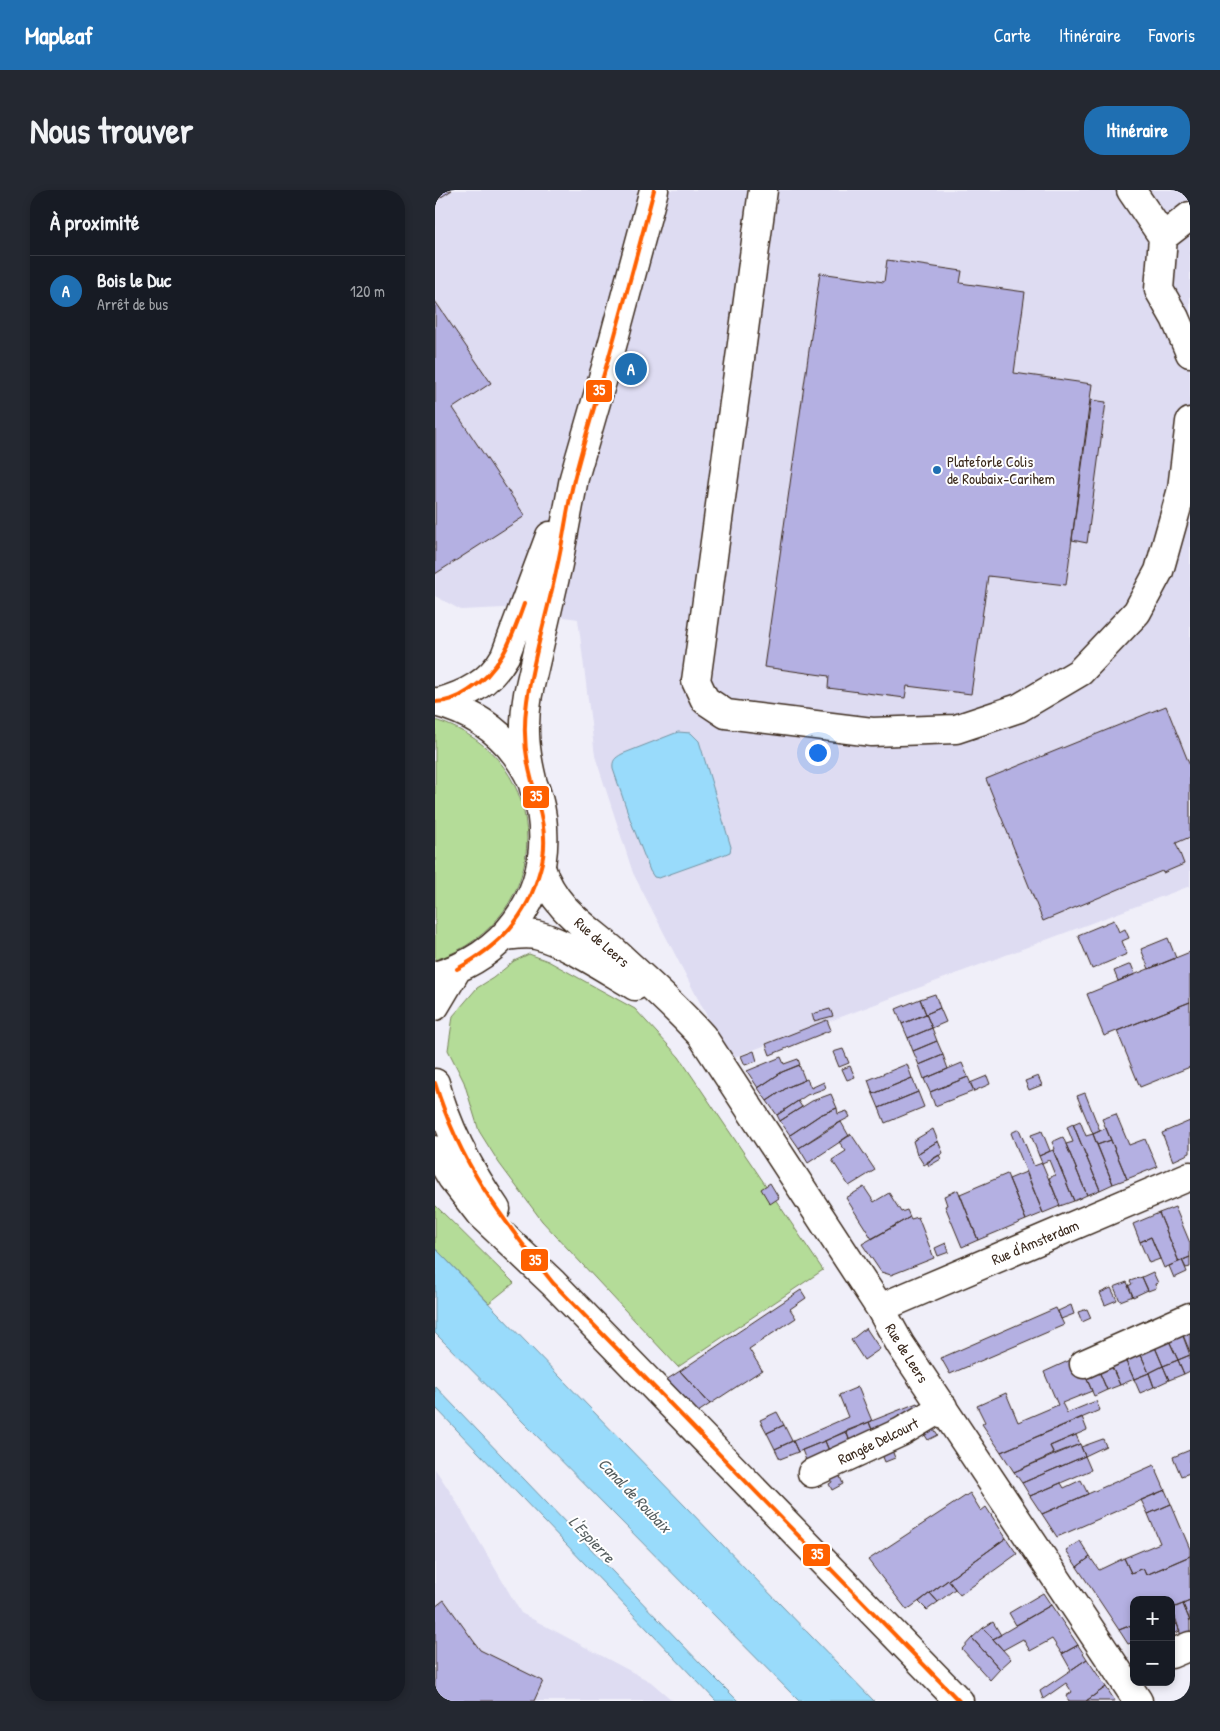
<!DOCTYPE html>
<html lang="fr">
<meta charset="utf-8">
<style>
body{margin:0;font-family:"Patrick Hand",sans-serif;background:#242831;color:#f1f3f6}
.controls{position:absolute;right:15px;bottom:15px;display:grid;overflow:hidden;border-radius:10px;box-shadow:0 2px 8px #0003}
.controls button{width:45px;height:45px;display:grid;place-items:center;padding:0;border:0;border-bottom:1px solid #363941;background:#171b24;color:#f1f3f6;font:25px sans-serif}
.you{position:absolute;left:382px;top:562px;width:18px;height:18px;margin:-12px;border:4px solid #fff;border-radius:50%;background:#1a73e8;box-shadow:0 0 0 8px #1a73e833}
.badge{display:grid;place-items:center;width:32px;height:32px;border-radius:50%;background:#1f6fb2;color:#fff;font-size:16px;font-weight:700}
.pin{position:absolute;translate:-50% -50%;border:2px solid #fff;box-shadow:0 1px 5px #0006}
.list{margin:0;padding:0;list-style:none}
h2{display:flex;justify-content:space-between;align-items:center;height:65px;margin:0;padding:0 20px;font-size:21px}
h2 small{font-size:16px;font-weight:400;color:#9ea1a6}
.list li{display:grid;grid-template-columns:32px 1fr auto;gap:15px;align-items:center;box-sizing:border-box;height:70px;padding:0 20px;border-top:1px solid #363941}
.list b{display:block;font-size:19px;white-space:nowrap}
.list p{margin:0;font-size:16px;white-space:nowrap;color:#9ea1a6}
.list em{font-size:16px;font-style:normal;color:#9ea1a6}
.map{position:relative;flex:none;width:755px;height:1511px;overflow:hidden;border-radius:20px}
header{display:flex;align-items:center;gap:30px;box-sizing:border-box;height:70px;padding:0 25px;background:#1f6fb2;color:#fff}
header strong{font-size:24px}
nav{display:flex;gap:28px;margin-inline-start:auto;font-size:18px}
.intro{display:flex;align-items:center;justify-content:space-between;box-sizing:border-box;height:120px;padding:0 30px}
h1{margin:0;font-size:35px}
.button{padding:12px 22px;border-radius:20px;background:#1f6fb2;color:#fff;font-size:18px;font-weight:700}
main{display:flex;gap:30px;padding:0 30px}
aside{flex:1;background:#171b24;border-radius:20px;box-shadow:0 2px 8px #0003}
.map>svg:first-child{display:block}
.built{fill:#dedcf2}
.green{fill:#b4dc98;stroke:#78835b}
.water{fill:#99dbfb;stroke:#7394a3}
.building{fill:#b4b0e2;stroke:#3b2a1e}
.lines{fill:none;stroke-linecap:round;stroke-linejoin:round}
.minor-casing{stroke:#3b2a1e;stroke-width:31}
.major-casing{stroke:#3b2a1e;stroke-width:31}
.minor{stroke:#fff;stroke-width:28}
.major{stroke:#fff;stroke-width:28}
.bus-1-casing{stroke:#fff;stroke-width:8}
.bus-1{stroke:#ff6000;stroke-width:4}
.poi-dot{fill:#1f6fb2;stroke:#fff;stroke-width:2}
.labels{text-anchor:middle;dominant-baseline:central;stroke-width:4;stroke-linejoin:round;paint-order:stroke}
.poi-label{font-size:15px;fill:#3b2a1e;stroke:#fff;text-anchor:start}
.street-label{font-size:15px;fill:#3b2a1e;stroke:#fff}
.water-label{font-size:16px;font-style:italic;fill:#575f60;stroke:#fff}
.line-badge{stroke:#fff;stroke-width:2}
.badge-label{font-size:14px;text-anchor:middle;font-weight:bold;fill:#fff}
</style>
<header>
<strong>Mapleaf</strong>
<nav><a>Carte</a><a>Itinéraire</a><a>Favoris</a></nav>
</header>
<div class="intro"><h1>Nous trouver</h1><a class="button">Itinéraire</a></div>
<main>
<aside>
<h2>À proximité<small></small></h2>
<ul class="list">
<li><span class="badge">A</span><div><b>Bois le Duc</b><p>Arrêt de bus</p></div><em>120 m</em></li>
</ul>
</aside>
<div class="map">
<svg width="755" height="1511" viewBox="0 0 755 1511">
<rect width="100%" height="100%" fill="#f0eff9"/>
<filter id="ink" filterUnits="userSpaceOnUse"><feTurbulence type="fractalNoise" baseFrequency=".02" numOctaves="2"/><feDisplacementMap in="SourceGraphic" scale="10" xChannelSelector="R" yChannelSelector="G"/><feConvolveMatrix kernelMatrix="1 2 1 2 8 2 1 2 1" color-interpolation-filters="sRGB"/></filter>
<g filter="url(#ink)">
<path class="built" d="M 0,0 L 755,0 L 755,696 L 294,869 L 198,683 L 160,566 L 143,429 L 69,418 L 26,420 L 0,406 Z
M 0,1279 L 18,1306 L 86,1423 L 216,1492 L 238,1511 L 0,1511 Z"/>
<path class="green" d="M 0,530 C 123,567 122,730 0,770 Z
M 94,764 L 113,771 L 200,819 L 244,867 L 388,1080 L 243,1177 L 107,1031 L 64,973 L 44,941 L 29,892 L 13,860 L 18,826 L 42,798 L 58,788 L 79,771 Z
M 0,1015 L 79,1093 L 54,1113 L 0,1058 Z"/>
<path class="water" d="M 243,542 L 256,543 L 264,551 L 296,657 L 295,662 L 288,665 L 224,688 L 219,687 L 215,681 L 195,629 L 178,579 C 177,570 180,568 187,564 Z
M 0,1058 L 439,1511 L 364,1511 L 0,1143 Z
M 0,1196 L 267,1475 L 303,1511 L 281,1511 L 0,1217 Z"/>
<path class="building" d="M 0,0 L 17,0 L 0,11 Z
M 452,70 L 527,81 L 525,93 L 590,102 L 579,183 L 657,194 L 631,395 L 553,386 L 536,504 L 472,496 L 470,508 L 393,498 L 394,486 L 329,477 L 385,83 L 449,92 Z
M 0,111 L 56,193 L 18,218 L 90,326 L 0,384 Z
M 656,210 L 671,212 L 652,353 L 637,350 Z
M 731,516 L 755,576 L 755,647 L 741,653 L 749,674 L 728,683 L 727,681 L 608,731 L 551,589 Z
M 679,730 L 684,742 L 690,739 L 694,748 L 687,751 L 692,764 L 657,779 L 643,745 Z
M 733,748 L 741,768 L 714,779 L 706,759 Z
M 755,762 L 755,812 L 669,846 L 652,804 Z
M 696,774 L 700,784 L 683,791 L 679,781 Z
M 500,804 L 505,818 L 491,824 L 485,809 Z
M 485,809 L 491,824 L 467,834 L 461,819 Z
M 755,812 L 755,877 L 705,897 L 682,841 Z
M 505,818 L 511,832 L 497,838 L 491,824 Z
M 395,819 L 398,826 L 379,831 L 377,824 Z
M 491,824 L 497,838 L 473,848 L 467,834 Z
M 392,830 L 396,840 L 335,865 L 331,854 Z
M 497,838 L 502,851 L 478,861 L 473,848 Z
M 502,851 L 508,865 L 484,875 L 478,861 Z
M 408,859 L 414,873 L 404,877 L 398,862 Z
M 319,861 L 322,871 L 310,875 L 306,866 Z
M 508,865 L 513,879 L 489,889 L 484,875 Z
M 346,867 L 349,874 L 363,869 L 365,875 L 347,882 L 323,898 L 312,881 Z
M 527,873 L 533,887 L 495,902 L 489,889 Z
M 472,874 L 477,888 L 438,904 L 433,890 Z
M 364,875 L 370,890 L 353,897 L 332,911 L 323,898 L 347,882 Z
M 415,876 L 420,887 L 412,890 L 407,879 Z
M 552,886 L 555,894 L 539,901 L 535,893 Z
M 603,886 L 607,895 L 594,900 L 590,891 Z
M 533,887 L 539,901 L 500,916 L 495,902 Z
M 477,888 L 483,902 L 444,918 L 438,904 Z
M 372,889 L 376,898 L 389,892 L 391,898 L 372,905 L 342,925 L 332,911 L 353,897 Z
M 483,902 L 489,917 L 450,933 L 444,918 Z
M 650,903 L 665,941 L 658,944 L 642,906 Z
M 396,904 L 402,918 L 385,925 L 355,945 L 345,931 L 377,911 Z
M 363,911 L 367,917 L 345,931 L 342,925 Z
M 402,918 L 403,924 L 412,921 L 415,927 L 394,938 L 364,958 L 355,945 L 385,925 Z
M 681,924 L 694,955 L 710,949 L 722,977 L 692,989 L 667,929 Z
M 645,931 L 651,946 L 658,944 L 678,994 L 665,1000 L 638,934 Z
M 755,931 L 755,963 L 738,971 L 727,943 Z
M 406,932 L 414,946 L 373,973 L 364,958 Z
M 638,934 L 665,1000 L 652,1005 L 631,954 L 638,952 L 632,937 Z
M 671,938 L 676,950 L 662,955 L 658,944 Z
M 498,939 L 503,951 L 482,964 L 478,951 Z
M 584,939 L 599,976 L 607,973 L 625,1016 L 608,1023 L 576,943 Z
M 607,941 L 615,961 L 604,966 L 596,945 Z
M 416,944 L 440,980 L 414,996 L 397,970 L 411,961 L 404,952 Z
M 628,947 L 652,1005 L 639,1011 L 618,960 L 620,959 L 617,952 Z
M 676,950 L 692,989 L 678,994 L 662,955 Z
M 503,951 L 508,963 L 489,975 L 482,964 Z
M 618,960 L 639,1011 L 625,1016 L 614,988 L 620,985 L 614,970 L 607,973 L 604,966 Z
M 504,965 L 506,969 L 494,976 L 492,972 Z
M 591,982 L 608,1023 L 591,1030 L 574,989 Z
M 572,984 L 591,1030 L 543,1050 L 525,1004 Z
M 335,993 L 344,1008 L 335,1014 L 326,999 Z
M 429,997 L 439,1012 L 454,1003 L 466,1022 L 472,1020 L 475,1027 L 437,1049 L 411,1008 Z
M 523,1000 L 543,1050 L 527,1057 L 510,1016 L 512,1015 L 509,1006 Z
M 740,1017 L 755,1053 L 755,1067 L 744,1072 L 724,1023 Z
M 724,1023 L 744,1072 L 729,1078 L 716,1047 L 705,1052 L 698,1034 Z
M 475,1027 L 476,1029 L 483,1027 L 499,1068 L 456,1085 L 446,1082 L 427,1054 Z
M 716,1047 L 725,1069 L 714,1073 L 705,1052 Z
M 511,1053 L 514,1062 L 503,1066 L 500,1058 Z
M 755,1067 L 755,1077 L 751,1078 L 747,1070 Z
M 747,1070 L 752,1082 L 739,1088 L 734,1076 Z
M 718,1082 L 723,1093 L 720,1094 L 721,1098 L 713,1101 L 707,1087 Z
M 707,1087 L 713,1100 L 698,1107 L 693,1096 L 697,1094 L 695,1091 Z
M 692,1092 L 698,1106 L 685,1111 L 679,1097 Z
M 676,1098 L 682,1110 L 670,1115 L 665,1103 Z
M 366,1100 L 371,1108 L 355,1119 L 361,1128 L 314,1159 L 327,1180 L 275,1214 L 245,1181 Z
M 636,1115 L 639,1124 L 626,1129 L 623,1121 Z
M 621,1118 L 629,1135 L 515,1184 L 506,1168 Z
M 652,1119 L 656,1128 L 647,1132 L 643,1122 Z
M 755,1133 L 755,1162 L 745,1138 Z
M 431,1138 L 445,1159 L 429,1170 L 416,1150 Z
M 745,1138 L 755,1165 L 743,1170 L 731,1144 Z
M 731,1144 L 743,1170 L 728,1176 L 717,1150 Z
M 717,1150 L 728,1176 L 714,1183 L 702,1156 Z
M 702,1156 L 714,1183 L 699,1189 L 687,1163 Z
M 687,1163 L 699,1189 L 685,1195 L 673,1168 Z
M 755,1165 L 755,1181 L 749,1184 L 743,1170 Z
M 642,1167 L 657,1201 L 627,1213 L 632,1223 L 661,1211 L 665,1220 L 566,1262 L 547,1234 L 550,1232 L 542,1216 L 571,1203 L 583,1232 L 623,1215 L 609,1182 Z
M 673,1168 L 685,1195 L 672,1200 L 661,1174 Z
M 743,1170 L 749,1184 L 734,1190 L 728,1176 Z
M 661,1174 L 672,1200 L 659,1206 L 648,1179 Z
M 728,1176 L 734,1190 L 719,1197 L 714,1183 Z
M 245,1181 L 275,1214 L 263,1222 L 231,1190 Z
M 714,1183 L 719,1197 L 705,1203 L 699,1189 Z
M 423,1197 L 437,1231 L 363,1262 L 358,1251 L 413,1227 L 404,1205 Z
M 482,1213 L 489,1225 L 441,1250 L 434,1232 Z
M 342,1222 L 349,1235 L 332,1243 L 325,1230 Z
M 647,1227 L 652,1240 L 615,1256 L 619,1264 L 579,1282 L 566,1262 Z
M 493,1230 L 503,1245 L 493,1250 L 484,1236 Z
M 434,1232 L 441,1250 L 418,1260 L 411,1241 Z
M 349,1235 L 357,1251 L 340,1259 L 332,1243 Z
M 411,1241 L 418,1260 L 397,1268 L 390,1251 Z
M 641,1245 L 645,1254 L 619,1264 L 615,1256 Z
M 668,1249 L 671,1256 L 650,1266 L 646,1257 Z
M 358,1251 L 363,1262 L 345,1269 L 340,1259 Z
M 390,1251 L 397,1268 L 374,1278 L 367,1260 Z
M 454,1252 L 460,1268 L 450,1272 L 444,1257 Z
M 645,1254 L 650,1266 L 587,1293 L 579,1282 Z
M 755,1260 L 755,1283 L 746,1286 L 738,1267 Z
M 650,1266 L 656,1280 L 595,1306 L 587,1293 Z
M 719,1275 L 730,1300 L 622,1347 L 607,1324 Z
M 402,1279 L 408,1294 L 397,1300 L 394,1294 L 397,1292 L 394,1283 Z
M 646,1290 L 653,1304 L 607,1324 L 595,1306 L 626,1293 L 629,1298 Z
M 730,1300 L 736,1314 L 713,1324 L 706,1310 Z
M 535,1303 L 546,1321 L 551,1317 L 571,1348 L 472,1420 L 433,1370 Z
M 736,1314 L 755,1359 L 755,1366 L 711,1385 L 708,1378 L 696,1383 L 689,1368 L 725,1353 L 713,1324 Z
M 571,1348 L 582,1364 L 525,1405 L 513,1390 Z
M 645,1351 L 655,1367 L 642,1377 L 631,1360 Z
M 755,1366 L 755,1411 L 736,1419 L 736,1410 L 699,1410 L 699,1434 L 684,1440 L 642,1377 L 655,1367 L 664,1380 L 689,1368 L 696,1383 L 708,1378 L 711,1385 Z
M 513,1390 L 520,1399 L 503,1412 L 495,1403 Z
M 495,1403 L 503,1412 L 492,1420 L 484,1412 Z
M 608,1403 L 616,1415 L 581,1435 L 574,1423 Z
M 9,1410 L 45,1460 L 108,1491 L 99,1511 L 0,1511 L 0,1417 Z
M 755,1411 L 755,1431 L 748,1414 Z
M 748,1414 L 755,1431 L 755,1453 L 749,1455 L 737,1418 Z
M 616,1415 L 643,1455 L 627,1464 L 617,1449 L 595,1461 L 588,1449 L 568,1460 L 558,1449 Z
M 737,1418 L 742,1434 L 736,1436 L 736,1419 Z
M 558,1432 L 566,1445 L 558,1449 L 548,1438 Z
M 699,1434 L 699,1452 L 693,1454 L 684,1440 Z
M 742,1434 L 745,1441 L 737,1444 L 740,1451 L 736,1452 L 736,1436 Z
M 548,1438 L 576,1469 L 565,1479 L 537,1448 Z
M 537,1448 L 565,1479 L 555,1490 L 527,1459 Z
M 643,1455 L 652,1469 L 636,1480 L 627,1464 Z
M 652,1469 L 671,1497 L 651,1511 L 634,1511 L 631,1506 L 637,1502 L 631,1493 L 608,1509 L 605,1501 Z
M 671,1497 L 680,1511 L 651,1511 Z"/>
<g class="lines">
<defs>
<path id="minor" d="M 328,0 L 261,491 L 270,510 L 291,524 L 437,542 L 521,539 L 584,518 L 645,482 L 702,422 L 724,381 L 747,299 L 755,232
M 696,0 L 728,47 L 724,100 L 740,128 L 755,163
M 728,47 L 755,26
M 106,678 C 119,719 151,736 181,763 C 210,790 241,817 267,846 L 445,1118 L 465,1154 L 703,1511
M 70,746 C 80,745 90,743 101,745 C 131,752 172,780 200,796
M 445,1118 L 755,986
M 649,1174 L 755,1127
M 377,1283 L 466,1242 L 508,1217
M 736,1464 L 755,1456"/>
<path id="major" d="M 0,512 C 145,549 144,746 0,786
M 2,513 C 31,505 55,493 70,466 L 115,346
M 99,598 C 90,563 87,539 93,504 L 123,374 L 139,288 L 174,167 L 219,0
M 0,816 L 22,779
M 0,893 C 12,939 34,980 61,1019
M 0,960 L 17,988 L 45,1024 L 118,1093 L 524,1511"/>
</defs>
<use href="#minor" class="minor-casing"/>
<use href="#major" class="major-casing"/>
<use href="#minor" class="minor"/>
<use href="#major" class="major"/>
<defs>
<path id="bus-1" d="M 0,512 C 12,512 23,508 33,501 C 66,481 77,448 89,414
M 22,779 C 64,756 92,728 105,680 C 117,641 100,611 93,574 C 89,553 89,532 92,511 C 98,467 113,421 122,377 C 129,347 132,316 140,286 C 150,247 162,208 173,170 C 189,113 204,57 219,0
M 0,893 C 25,974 66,1028 118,1093 L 524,1511"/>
</defs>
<use href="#bus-1" class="bus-1-casing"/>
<use href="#bus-1" class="bus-1"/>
</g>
</g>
<circle class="poi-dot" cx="502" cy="280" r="5"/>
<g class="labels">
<g class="poi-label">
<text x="512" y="271">Plateforle Colis<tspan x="512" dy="17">de Roubaix-Carihem</tspan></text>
</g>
<g class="street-label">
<text transform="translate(167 752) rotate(41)">Rue de Leers</text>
<text transform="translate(600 1052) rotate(-23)">Rue d'Amsterdam</text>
<text transform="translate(472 1163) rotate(58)">Rue de Leers</text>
<text transform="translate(443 1251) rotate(-26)">Rangée Delcourt</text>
</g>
<g class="water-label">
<text transform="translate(200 1305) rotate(46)">Canal de Roubaix</text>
<text transform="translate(157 1349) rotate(46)">L'Espierre</text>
</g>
</g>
<g class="line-badge">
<rect x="150" y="189" width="28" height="24" rx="5" fill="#ff6000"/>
<rect x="87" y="595" width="28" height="24" rx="5" fill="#ff6000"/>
<rect x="85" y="1058" width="29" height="24" rx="5" fill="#ff6000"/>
<rect x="367" y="1353" width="29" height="24" rx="5" fill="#ff6000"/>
</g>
<g class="badge-label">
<text x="164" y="205">35</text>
<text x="101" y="611">35</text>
<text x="100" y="1075">35</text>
<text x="382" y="1369">35</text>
</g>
</svg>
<div class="controls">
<button>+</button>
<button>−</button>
</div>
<div class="you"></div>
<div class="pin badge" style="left:196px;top:179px">A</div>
</div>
</main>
